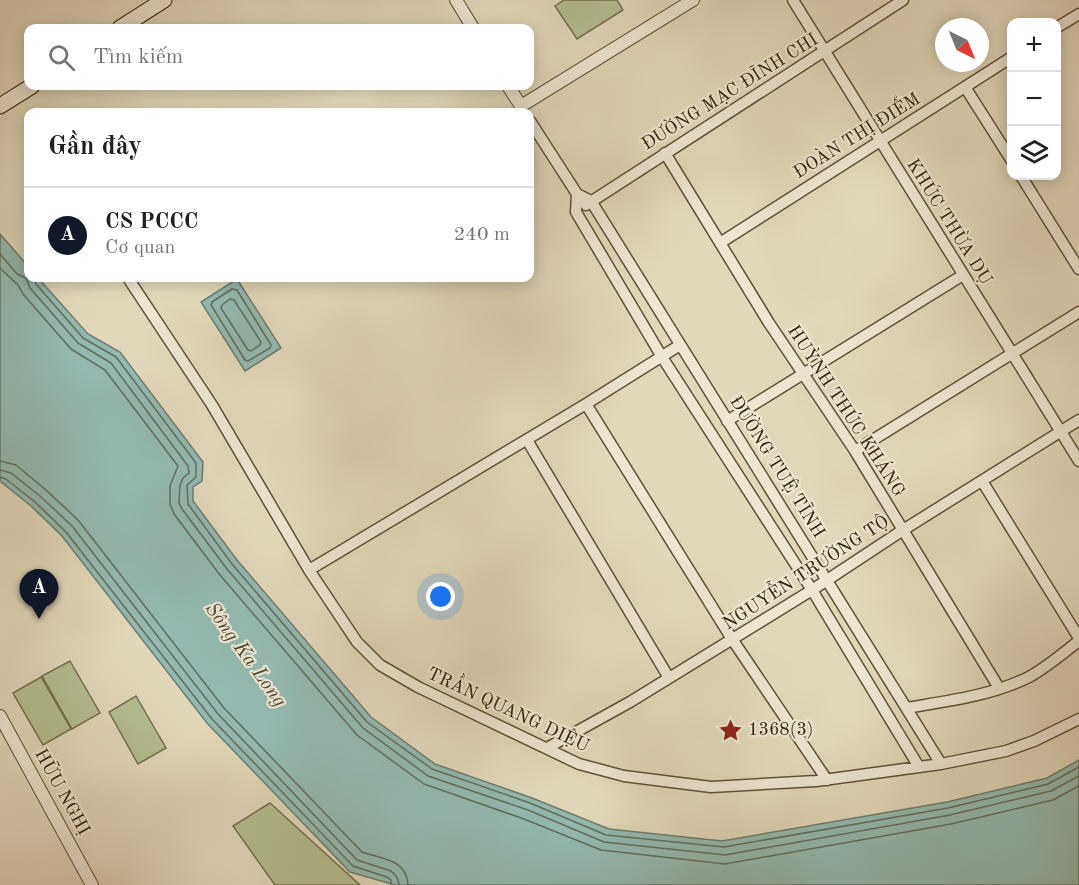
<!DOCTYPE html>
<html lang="vi">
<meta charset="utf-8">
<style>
body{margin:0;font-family:"Old Standard TT",serif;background:#f2f2f2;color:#202124}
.controls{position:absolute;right:18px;top:18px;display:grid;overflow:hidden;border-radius:12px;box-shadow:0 3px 15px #0003}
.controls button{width:54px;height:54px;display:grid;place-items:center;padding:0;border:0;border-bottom:2px solid #e0e0e0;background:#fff;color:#202124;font:30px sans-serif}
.compass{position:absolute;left:935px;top:18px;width:54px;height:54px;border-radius:50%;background:#fff;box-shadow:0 3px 15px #0003;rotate:137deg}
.you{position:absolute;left:441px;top:597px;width:21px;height:21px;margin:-15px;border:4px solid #fff;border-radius:50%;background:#1a73e8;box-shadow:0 0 0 9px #1a73e833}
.badge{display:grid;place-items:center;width:39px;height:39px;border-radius:50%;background:#111827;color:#fff;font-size:20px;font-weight:700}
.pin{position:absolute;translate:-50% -50px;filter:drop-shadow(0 2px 3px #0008)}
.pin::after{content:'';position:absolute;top:32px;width:21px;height:18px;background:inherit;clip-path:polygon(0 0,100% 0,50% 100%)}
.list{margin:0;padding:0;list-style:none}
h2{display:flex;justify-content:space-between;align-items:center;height:78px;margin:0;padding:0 24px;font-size:26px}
h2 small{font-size:20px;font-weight:400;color:#757577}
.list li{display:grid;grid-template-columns:39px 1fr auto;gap:18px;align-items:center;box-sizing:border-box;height:96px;padding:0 24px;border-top:2px solid #e0e0e0}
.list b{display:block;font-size:22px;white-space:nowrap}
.list p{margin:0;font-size:20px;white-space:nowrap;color:#757577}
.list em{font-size:20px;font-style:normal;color:#757577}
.icon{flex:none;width:33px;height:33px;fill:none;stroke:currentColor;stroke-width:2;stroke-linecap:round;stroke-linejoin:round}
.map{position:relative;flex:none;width:1079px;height:885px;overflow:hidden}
.search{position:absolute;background:#fff;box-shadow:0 3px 15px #0003;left:24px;top:24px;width:510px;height:66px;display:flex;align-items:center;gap:15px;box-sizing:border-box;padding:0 21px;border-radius:12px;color:#757577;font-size:22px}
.panel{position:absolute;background:#fff;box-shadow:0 3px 15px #0003;left:24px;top:108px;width:510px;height:174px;border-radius:12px}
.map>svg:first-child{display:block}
.green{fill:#b4be8f;stroke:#74714e;stroke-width:1.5}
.water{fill:#94b9b1;stroke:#6e7d6f;stroke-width:1.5}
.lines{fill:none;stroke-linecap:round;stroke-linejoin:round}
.shore{stroke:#646e5e;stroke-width:1.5}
.minor-casing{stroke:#605138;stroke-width:13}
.tertiary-casing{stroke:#605138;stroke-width:14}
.secondary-casing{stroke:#35240c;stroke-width:17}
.minor{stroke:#ece6d3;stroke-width:10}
.tertiary{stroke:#ece6d3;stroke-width:12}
.secondary{stroke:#ece6d3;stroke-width:15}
.labels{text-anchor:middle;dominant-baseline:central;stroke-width:4.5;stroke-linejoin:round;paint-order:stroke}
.street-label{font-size:18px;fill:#35240c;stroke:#ece6d3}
.poi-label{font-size:18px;fill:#35240c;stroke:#ece6d3;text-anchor:start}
.water-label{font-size:20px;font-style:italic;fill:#4d4935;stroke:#ece6d3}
</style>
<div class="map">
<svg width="1079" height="885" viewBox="0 0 1079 885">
<rect width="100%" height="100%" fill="#e1d8bb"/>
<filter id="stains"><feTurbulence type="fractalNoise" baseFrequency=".00333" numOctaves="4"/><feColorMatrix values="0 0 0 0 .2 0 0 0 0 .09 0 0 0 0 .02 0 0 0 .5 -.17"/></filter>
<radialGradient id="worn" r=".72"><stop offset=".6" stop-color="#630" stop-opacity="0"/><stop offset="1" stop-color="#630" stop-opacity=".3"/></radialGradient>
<path class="green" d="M 564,0 L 617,0 L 623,10 L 577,39 L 555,6 Z
M 70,661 L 100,713 L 72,729 L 42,676 Z
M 41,677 L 71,729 L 43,745 L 13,693 Z
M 136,696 L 166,748 L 138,764 L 109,712 Z
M 270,803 L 360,885 L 275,885 L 233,826 Z"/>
<path class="water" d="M 0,234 L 28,266 L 28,278 L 38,278 L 88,334 L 120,352 L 203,462 L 202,481 L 193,487 L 193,501 L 237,560 L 371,717 L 435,764 L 532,798 L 609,829 L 722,841 L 947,802 L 1047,778 L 1079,760 L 1079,885 L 395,885 L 350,872 L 207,723 L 62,536 L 31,506 L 0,481 Z
M 237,279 L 281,348 L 245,371 L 201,302 Z"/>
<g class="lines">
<path class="shore" d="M 0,254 L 17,274 L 26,278 L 30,288 L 78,343 L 111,363 L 188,466 L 189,473 L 183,478 L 180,485 L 179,503 L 182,509 L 227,569 L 363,728 L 428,776 L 528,810 L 604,842 L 725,855 L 950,815 L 1051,791 L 1079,776
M 0,268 L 18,285 L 23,294 L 71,349 L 105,370 L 178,466 L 170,486 L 170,504 L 174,514 L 220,575 L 357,735 L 424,784 L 524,819 L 601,850 L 725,864 L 951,824 L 1053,800 L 1079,786
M 34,278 L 36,284 L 83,338 L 116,357 L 196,463 L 196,477 L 187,485 L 188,504 L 232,564 L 367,722 L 432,769 L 530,803 L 606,835 L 724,847 L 948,808 L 1048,784 L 1079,767
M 232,289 L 237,290 L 271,345 L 270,348 L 248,361 L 245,360 L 211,305 L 212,302 Z
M 230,299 L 234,300 L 261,342 L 260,345 L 251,351 L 248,350 L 221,308 L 222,305 Z
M 0,461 L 16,465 L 46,490 L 78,520 L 224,708 L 362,852 C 381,859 407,859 408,885
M 0,470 L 11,473 L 40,496 L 72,526 L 218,714 L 357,860 L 391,871 L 397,877 L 399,885
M 0,477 L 6,479 L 35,502 L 66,532 L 212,719 L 353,866 L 387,877 L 391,880 L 391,885"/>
<defs>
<path id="minor" d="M 793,0 L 1079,461
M 1056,28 L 1079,14
M 965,87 L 1012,161
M 530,121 L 577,194 L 591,201 L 941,764
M 665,153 L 769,323 L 855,451 L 999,688
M 1021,176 L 1079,269
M 577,194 L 576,212 L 662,357 L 812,590 L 919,767
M 586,205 L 903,0
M 720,243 L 1012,57
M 128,278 L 212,405 L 309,570 L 357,642 L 380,665 L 418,687 L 579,764 L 624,776 L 711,787 L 816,781 L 941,764 L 1006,751 L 1034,741 L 1079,719
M 586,404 L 732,639 L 827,780
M 727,421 L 963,275
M 527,440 L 669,678
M 855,451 L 1079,312
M 982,481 L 1079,638
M 309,570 L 586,404 L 680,345
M 906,708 C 947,701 991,696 1029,677 C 1046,668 1063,653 1079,641
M 547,748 L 630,702 L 812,590 L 903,530 L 1079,420"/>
<path id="tertiary" d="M 456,0 L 473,28
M 508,86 L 521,106 L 693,0
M 0,716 L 92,885"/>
<path id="secondary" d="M 120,28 L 164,0
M 0,106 L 32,86"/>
</defs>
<use href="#minor" class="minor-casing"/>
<use href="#tertiary" class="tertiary-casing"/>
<use href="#secondary" class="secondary-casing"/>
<use href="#minor" class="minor"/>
<use href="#tertiary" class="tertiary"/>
<use href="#secondary" class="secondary"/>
</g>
<defs>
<symbol id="sight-bare" viewBox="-9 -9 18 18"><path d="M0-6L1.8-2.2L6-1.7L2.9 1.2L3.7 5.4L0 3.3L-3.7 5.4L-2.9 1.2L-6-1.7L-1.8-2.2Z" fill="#8f2418" stroke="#ece6d3" stroke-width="2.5" paint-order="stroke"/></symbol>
</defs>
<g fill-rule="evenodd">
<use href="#sight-bare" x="714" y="714" width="33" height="33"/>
</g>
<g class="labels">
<g class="street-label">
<text transform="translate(730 92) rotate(-32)">ĐƯỜNG MẠC ĐĨNH CHI</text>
<text transform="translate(857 136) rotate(-32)">ĐOÀN THỊ ĐIỂM</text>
<text transform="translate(949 222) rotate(58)">KHÚC THỪA DỤ</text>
<text transform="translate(846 411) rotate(57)">HUỲNH THÚC KHÁNG</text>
<text transform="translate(777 467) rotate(58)">ĐƯỜNG TUỆ TĨNH</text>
<text transform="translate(806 573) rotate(-33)">NGUYỄN TRƯỜNG TỘ</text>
<text transform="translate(508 710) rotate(25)">TRẦN QUANG DIỆU</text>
<text transform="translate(62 792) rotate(61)">HỮU NGHỊ</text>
</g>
<g class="poi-label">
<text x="748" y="730">1368(3)</text>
</g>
<g class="water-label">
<text transform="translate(245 655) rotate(54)">Sông Ka Long</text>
</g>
</g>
<rect width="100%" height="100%" filter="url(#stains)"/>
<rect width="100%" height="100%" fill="url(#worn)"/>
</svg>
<div class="controls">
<button>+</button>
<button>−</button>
<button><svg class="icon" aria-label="layers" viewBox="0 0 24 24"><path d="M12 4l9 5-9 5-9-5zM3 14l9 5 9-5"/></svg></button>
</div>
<svg class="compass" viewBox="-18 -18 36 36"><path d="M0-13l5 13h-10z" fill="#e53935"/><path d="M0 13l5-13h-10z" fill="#757577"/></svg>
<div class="you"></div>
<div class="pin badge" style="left:39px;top:619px">A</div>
<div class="search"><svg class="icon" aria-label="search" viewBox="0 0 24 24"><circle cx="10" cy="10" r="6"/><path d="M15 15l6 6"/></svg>Tìm kiếm</div>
<section class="panel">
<h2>Gần đây<small></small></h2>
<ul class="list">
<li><span class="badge">A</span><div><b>CS PCCC</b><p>Cơ quan</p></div><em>240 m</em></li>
</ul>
</section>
</div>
